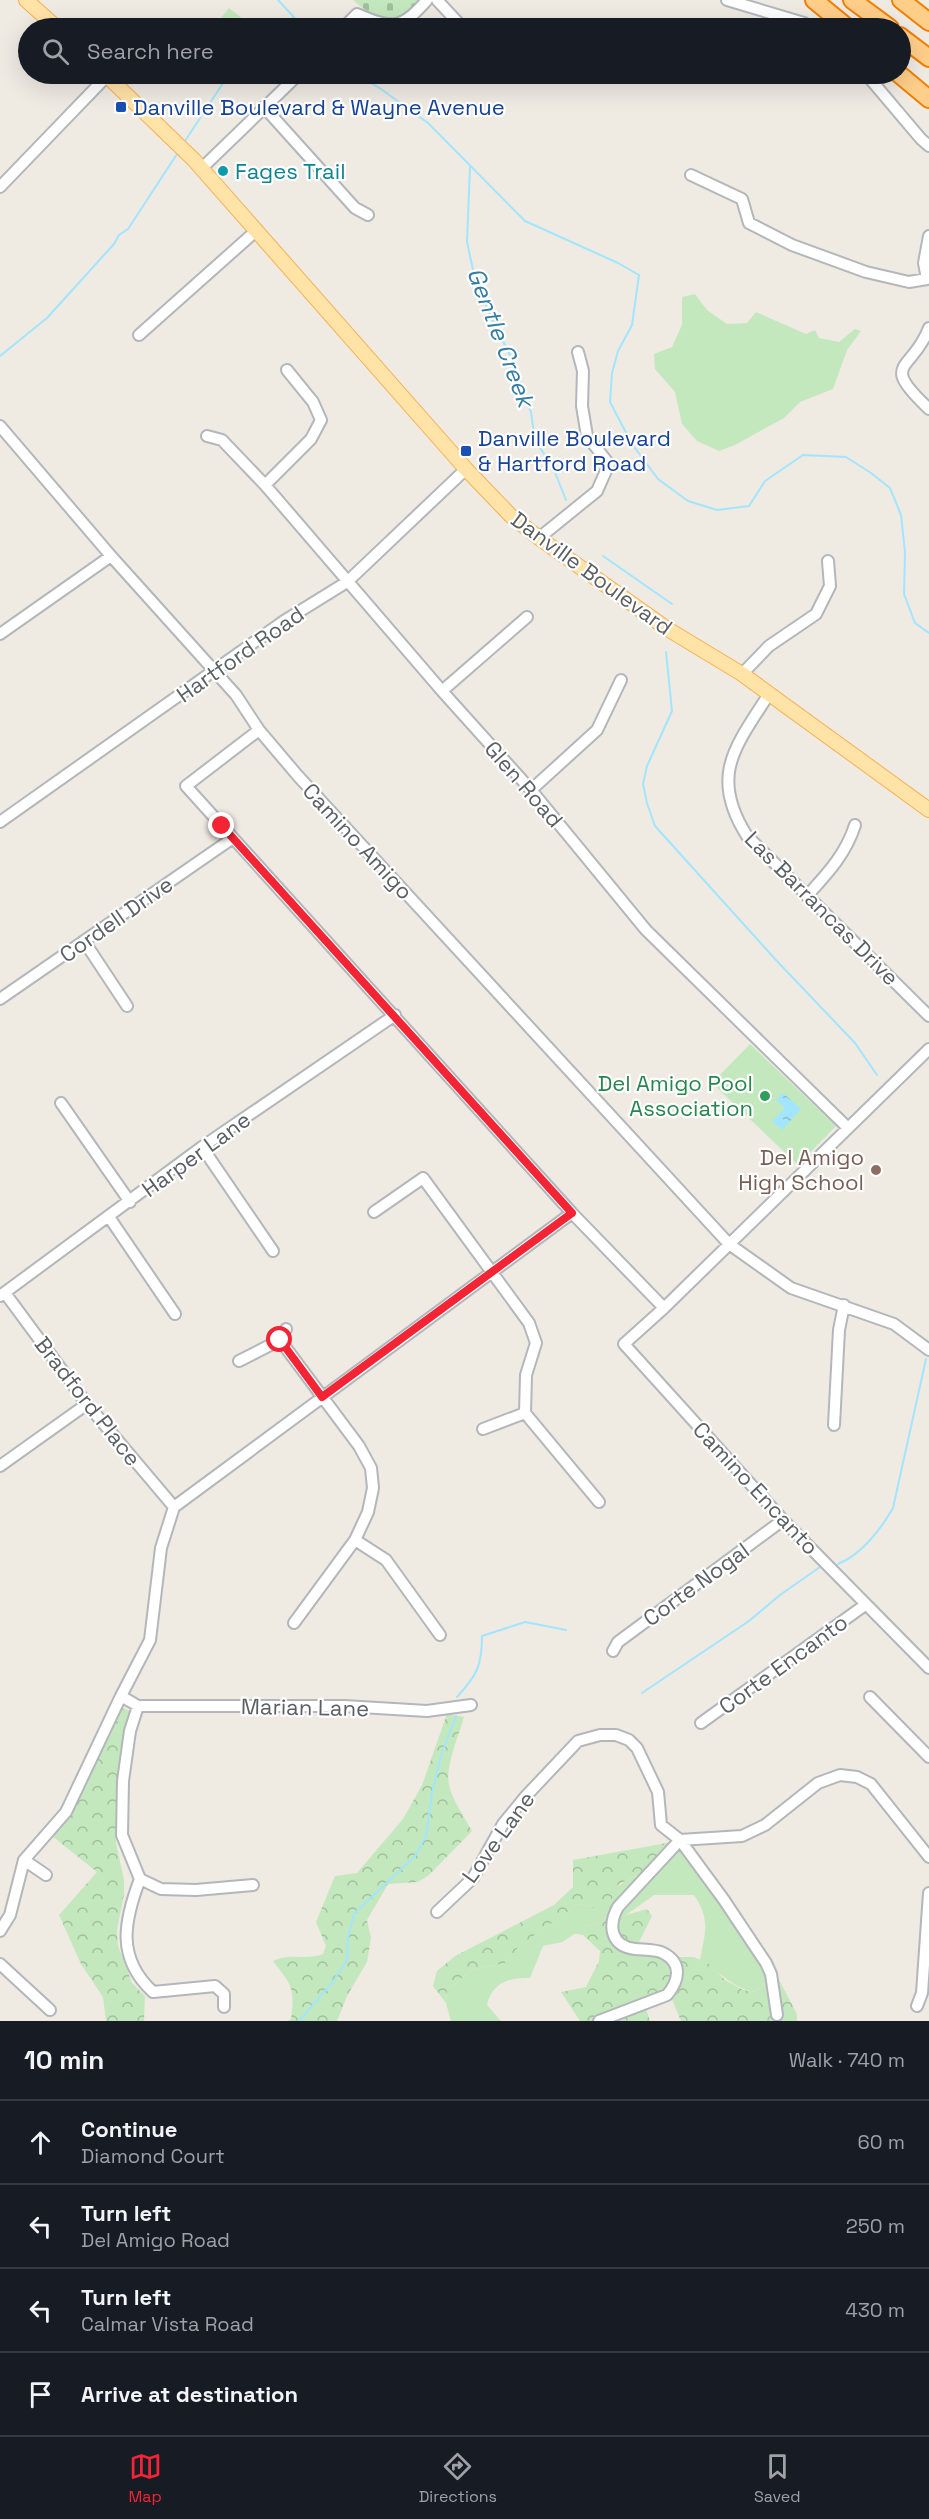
<!DOCTYPE html>
<meta charset="utf-8">
<style>
body{margin:0;font-family:"Space Grotesk",sans-serif;background:#242831;color:#f1f3f6}
.stop{position:absolute;width:18px;height:18px;margin:-14px;border:4px solid #f32434;border-radius:50%;background:#fff}
.stop.end{background:#f32434;border-color:#fff;box-shadow:0 2px 6px #0008}
.list{margin:0;padding:0;list-style:none}
h2{display:flex;justify-content:space-between;align-items:center;height:78px;margin:0;padding:0 24px;font-size:26px}
h2 small{font-size:20px;font-weight:400;color:#9ea1a6}
.list li{display:grid;grid-template-columns:39px 1fr auto;gap:18px;align-items:center;box-sizing:border-box;height:84px;padding:0 24px;border-top:2px solid #363941}
.list b{display:block;font-size:22px;white-space:nowrap}
.list p{margin:0;font-size:20px;white-space:nowrap;color:#9ea1a6}
.list em{font-size:20px;font-style:normal;color:#9ea1a6}
.icon{flex:none;width:33px;height:33px;fill:none;stroke:currentColor;stroke-width:2;stroke-linecap:round;stroke-linejoin:round}
.map{position:relative;flex:none;width:929px;height:2021px;overflow:hidden}
.search{position:absolute;background:#171b24;box-shadow:0 6px 24px #0002;left:18px;right:18px;top:18px;height:66px;display:flex;align-items:center;gap:15px;box-sizing:border-box;padding:0 21px;border-radius:33px;color:#9ea1a6;font-size:22px}
.sheet{height:414px;background:#171b24}
nav{display:flex;justify-content:space-around;align-items:center;box-sizing:border-box;height:84px;border-top:2px solid #363941;background:#171b24;font-size:16px;color:#9ea1a6}
nav a{display:grid;justify-items:center;gap:3px}
nav .on{color:#f32434}
.map>svg:first-child{display:block}
.green{fill:#c4e8bd}
.forest{fill:url(#forest-crowns)}
.cemetery{fill:url(#cemetery-stones)}
.water{fill:url(#water-ripples)}
.lines{fill:none;stroke-linecap:round;stroke-linejoin:round}
.stream{stroke:#a2e5ff;stroke-width:2}
.minor-casing{stroke:#b3b7bb;stroke-width:14}
.major-casing{stroke:#faaf50;stroke-width:16}
.highway-casing{stroke:#f17f00;stroke-width:20}
.minor{stroke:#fff;stroke-width:10}
.major{stroke:#ffe3a7;stroke-width:14}
.highway{stroke:#ffce89;stroke-width:16}
.route{stroke:#f32434;stroke-width:8}
.transit-dot{fill:#1a4fb4;stroke:#fff;stroke-width:2}
.culture-dot{fill:#0f9aa8;stroke:#fff;stroke-width:2}
.leisure-dot{fill:#2e9e5b;stroke:#fff;stroke-width:2}
.education-dot{fill:#8d6e63;stroke:#fff;stroke-width:2}
.labels{text-anchor:middle;dominant-baseline:central;stroke-width:4.5;stroke-linejoin:round;paint-order:stroke}
.transit-label{font-size:22px;fill:#164399;stroke:#fff;text-anchor:start}
.culture-label{font-size:22px;fill:#0d838f;stroke:#fff;text-anchor:start}
.street-label{font-size:22px;fill:#5b6064;stroke:#fff}
.leisure-label{font-size:22px;fill:#27864d;stroke:#fff;text-anchor:end}
.education-label{font-size:22px;fill:#785e54;stroke:#fff;text-anchor:end}
.water-label{font-size:24px;font-style:italic;fill:#347da5;stroke:#fff}
</style>
<div class="map">
<svg width="929" height="2021" viewBox="0 0 929 2021">
<defs>
<pattern id="forest-crowns" width="20" height="18" patternUnits="userSpaceOnUse" patternTransform="scale(1.5)"><rect width="20" height="18" fill="#c4e8bd"/><path d="M2 6a3 3 0 1 1 6 0M12 15a3 3 0 1 1 6 0" fill="none" stroke="#a2bf9d"/></pattern>
<pattern id="cemetery-stones" width="16" height="16" patternUnits="userSpaceOnUse" patternTransform="scale(1.5)"><rect width="16" height="16" fill="#c4e8bd"/><path d="M2 7V4a2 2 0 0 1 4 0v3zM10 15v-3a2 2 0 0 1 4 0v3z" fill="#a2bf9d"/></pattern>
<pattern id="water-ripples" width="26" height="14" patternUnits="userSpaceOnUse" patternTransform="scale(1.5)"><rect width="26" height="14" fill="#a2e5ff"/><path d="M2 4q2-2 4 0t4 0M15 11q2-2 4 0t4 0" fill="none" stroke="#87bdd2"/></pattern>
</defs>
<rect width="100%" height="100%" fill="#efeae2"/>
<path class="green" d="M 229,8 L 244,20 L 237,28 L 223,28 L 217,23 Z
M 695,294 L 707,310 L 727,324 L 747,323 L 756,312 L 806,334 L 815,330 L 819,338 L 839,342 L 855,329 L 861,331 L 847,350 L 833,389 L 800,402 L 784,418 L 735,445 L 719,451 L 697,441 L 682,424 L 675,392 L 655,369 L 654,354 L 672,347 L 682,325 L 682,297 Z
M 750,1044 L 836,1126 L 798,1165 L 712,1083 Z
M 686,1843 L 776,1974 L 755,1992 C 729,1987 721,1971 700,1960 C 705,1932 711,1920 694,1895 L 654,1895 L 626,1915 L 587,1926 L 562,1942 L 543,1946 L 530,1978 C 509,1977 492,1983 487,2005 L 501,2021 L 451,2021 L 446,2003 L 447,1990 L 472,1970 L 505,1963 L 518,1946 L 579,1904 L 594,1908 C 613,1890 629,1872 657,1874 Z"/>
<path class="forest" d="M 119,1707 L 130,1711 L 116,1806 L 116,1843 L 124,1880 L 124,1894 L 117,1930 L 118,1946 L 132,1983 L 145,1996 L 144,2021 L 106,2021 L 103,1997 L 81,1964 L 59,1915 L 97,1872 L 52,1836 L 71,1815 L 94,1768 Z
M 447,1714 L 464,1717 C 459,1735 445,1767 449,1785 C 453,1802 464,1816 472,1831 L 429,1875 L 418,1882 L 388,1884 L 367,1920 L 371,1938 L 367,1962 L 347,1996 L 337,2021 L 288,2021 L 291,2019 C 295,1987 292,1986 273,1961 C 292,1952 305,1961 323,1954 L 326,1946 L 316,1922 L 335,1876 L 357,1873 L 403,1819 L 422,1785 Z
M 672,1842 L 643,1873 L 619,1884 L 610,1903 L 594,1908 L 579,1904 L 519,1946 L 505,1963 L 472,1970 L 447,1990 L 446,2003 L 433,1986 L 437,1971 L 455,1956 L 554,1905 L 573,1887 L 573,1860 Z
M 647,1909 L 652,1916 L 639,1942 L 654,1946 L 674,1957 L 694,1957 L 711,1965 L 725,1980 L 743,1990 L 755,1992 L 776,1974 L 797,2014 L 797,2021 L 681,2021 L 671,1997 L 646,2009 L 650,2021 L 612,2021 L 605,2012 L 591,2021 L 580,2021 L 561,1992 L 586,1987 L 599,1961 L 600,1951 L 583,1935 L 573,1933 L 587,1926 Z"/>
<path class="cemetery" d="M 353,0 L 420,0 C 398,28 377,21 353,0 Z"/>
<path class="water" d="M 783,1093 L 801,1109 L 782,1130 L 772,1121 L 785,1108 L 776,1100 Z"/>
<g class="lines">
<path class="stream" d="M 278,0 L 304,28
M 281,28 L 294,17
M 356,74 L 381,89 L 428,123 L 525,221 L 618,263 L 639,275 L 632,325 L 618,351 L 612,373 L 610,402 L 632,444 L 658,479 L 688,501 L 717,510 L 749,506 L 765,481 L 803,455 L 846,457 L 871,473 L 890,488 L 901,515 L 905,552 L 904,594 L 915,623 L 929,633
M 185,141 L 229,74
M 470,167 L 467,242 L 475,279 L 491,317 L 513,361 L 531,412 L 535,441 L 552,465 L 566,500
M 0,356 L 47,318 L 114,244 L 119,235 L 128,229 L 177,154
M 603,556 L 672,604
M 666,652 L 672,711 L 647,766 L 643,784 L 647,803 L 655,826 L 775,959 L 855,1043 L 877,1075
M 838,1564 C 861,1555 881,1529 893,1508 L 926,1359
M 642,1693 L 749,1621 L 780,1595 L 820,1567
M 457,1697 C 477,1675 482,1666 482,1636 L 525,1622 L 566,1630
M 299,2021 L 332,1983 L 347,1960 L 348,1937 L 354,1914 L 415,1856 L 426,1836 L 432,1793 L 441,1756 L 456,1716"/>
<defs>
<path id="minor" d="M 437,0 L 463,28
M 727,0 L 804,23 L 812,28
M 343,28 L 357,14 C 392,29 401,30 427,0
M 866,74 L 921,139 L 929,146
M 264,107 L 355,208 L 368,215
M 201,169 L 299,74
M 691,175 L 742,199 L 749,223 L 792,245 L 866,272 L 909,282 L 927,279 L 924,263 L 929,236
M 0,187 L 107,76
M 929,328 C 912,373 878,361 929,409
M 139,335 L 257,230
M 0,426 L 111,556 L 236,695 L 259,730 L 298,776 L 729,1244 L 791,1288 L 894,1324 L 929,1350
M 207,436 L 222,440 L 265,485 L 442,691 L 531,790 L 646,930 L 848,1128
M 265,485 L 311,439 L 321,420 L 313,402 L 287,370
M 539,538 L 597,491 L 609,464 L 587,436 L 582,406 L 583,371 L 578,352
M 0,634 L 111,556
M 742,674 L 769,646 L 816,614 L 830,586 L 828,561
M 442,691 L 527,617
M 769,694 C 735,747 709,776 747,836 L 929,1016
M 259,730 L 186,786 L 572,1213
M 531,790 L 597,730 L 621,680
M 0,822 L 284,621 L 347,582 L 466,469
M 807,896 C 827,874 846,854 855,825
M 84,941 L 127,1006
M 0,999 L 233,838
M 929,1049 L 664,1308 L 624,1344 L 783,1520 L 929,1668
M 61,1103 L 130,1202
M 202,1147 L 273,1251
M 374,1212 L 423,1178 L 529,1323 L 536,1343 L 526,1375 L 525,1413 L 599,1502
M 109,1217 L 175,1314
M 5,1293 L 87,1404 L 174,1507
M 0,1296 L 202,1147 L 395,1015
M 280,1340 L 359,1446 L 371,1468 L 373,1488 L 368,1512 L 355,1540 L 294,1623
M 239,1361 L 280,1340 L 286,1329
M 834,1425 L 839,1330 L 844,1305
M 483,1429 L 525,1413
M 0,1466 L 87,1404
M 355,1540 L 386,1560 L 440,1635
M 613,1651 L 618,1642 L 783,1520
M 870,1697 L 929,1757
M 138,1706 L 344,1706 L 427,1711 L 471,1705
M 701,1723 L 865,1605
M 24,1860 L 46,1875
M 140,1879 L 161,1889 L 196,1890 L 253,1885
M 437,1912 L 473,1878 L 503,1824 L 526,1796 L 578,1741 L 600,1735 L 616,1735 L 629,1740 L 637,1748 L 658,1792 L 661,1825 L 680,1840 L 742,1836 L 765,1825 L 818,1783 L 840,1775 L 857,1777 L 871,1784 L 929,1857
M 0,1931 L 10,1915 L 24,1860 L 66,1812 L 121,1696
M 0,1964 L 50,2010
M 917,2006 L 922,1993 L 929,1893
M 224,2007 L 224,1994 L 215,1986 L 153,1992 C 116,1958 124,1921 140,1879 L 122,1835 L 123,1781 L 130,1731 L 138,1706 L 121,1696 L 150,1640 L 161,1548 L 174,1507 L 572,1213 L 664,1308
M 599,2021 L 667,1995 C 679,1981 683,1963 663,1953 C 655,1949 643,1950 635,1949 C 610,1946 608,1925 618,1907 L 680,1840 L 724,1900 L 766,1963 L 771,1974 L 777,2015"/>
<path id="major" d="M 26,0 L 57,28
M 105,74 L 194,160 L 466,469 L 511,516 L 539,538 L 666,628 L 742,674 L 929,810"/>
<path id="highway" d="M 814,0 L 848,28
M 852,0 L 890,28
M 901,0 L 929,22
M 900,36 L 929,58
M 899,74 L 929,99"/>
</defs>
<use href="#minor" class="minor-casing"/>
<use href="#major" class="major-casing"/>
<use href="#highway" class="highway-casing"/>
<use href="#minor" class="minor"/>
<use href="#major" class="major"/>
<use href="#highway" class="highway"/>
</g>
<g class="lines">
<path class="route" d="M 222,826 L 572,1213 L 322,1397 L 280,1340"/>
</g>
<g class="transit-dot">
<rect x="115" y="101" width="12" height="12" rx="3"/>
<rect x="460" y="445" width="12" height="12" rx="3"/>
</g>
<circle class="culture-dot" cx="223" cy="171" r="6"/>
<circle class="leisure-dot" cx="765" cy="1096" r="6"/>
<circle class="education-dot" cx="876" cy="1170" r="6"/>
<g class="labels">
<g class="transit-label">
<text x="133" y="107">Danville Boulevard &amp; Wayne Avenue</text>
<text x="478" y="438">Danville Boulevard<tspan x="478" dy="25">&amp; Hartford Road</tspan></text>
</g>
<g class="culture-label">
<text x="235" y="171">Fages Trail</text>
</g>
<g class="street-label">
<text transform="translate(592 573) rotate(36)">Danville Boulevard</text>
<text transform="translate(240 654) rotate(-35)">Hartford Road</text>
<text transform="translate(524 784) rotate(49)">Glen Road</text>
<text transform="translate(358 841) rotate(47)">Camino Amigo</text>
<text transform="translate(822 908) rotate(45)">Las Barrancas Drive</text>
<text transform="translate(116 919) rotate(-35)">Cordell Drive</text>
<text transform="translate(196 1154) rotate(-36)">Harper Lane</text>
<text transform="translate(88 1401) rotate(52)">Bradford Place</text>
<text transform="translate(756 1488) rotate(47)">Camino Encanto</text>
<text transform="translate(696 1584) rotate(-36)">Corte Nogal</text>
<text transform="translate(783 1664) rotate(-36)">Corte Encanto</text>
<text transform="translate(305 1707) rotate(1)">Marian Lane</text>
<text transform="translate(498 1837) rotate(-54)">Love Lane</text>
</g>
<g class="leisure-label">
<text x="753" y="1083">Del Amigo Pool<tspan x="753" dy="25">Association</tspan></text>
</g>
<g class="education-label">
<text x="864" y="1157">Del Amigo<tspan x="864" dy="25">High School</tspan></text>
</g>
<g class="water-label">
<text transform="translate(501 337) rotate(69)">Gentle Creek</text>
</g>
</g>
</svg>
<div class="stop" style="left:280px;top:1340px"></div>
<div class="stop end" style="left:222px;top:826px"></div>
<div class="search"><svg class="icon" aria-label="search" viewBox="0 0 24 24"><circle cx="10" cy="10" r="6"/><path d="M15 15l6 6"/></svg>Search here</div>
</div>
<section class="sheet">
<h2>10 min<small>Walk · 740 m</small></h2>
<ul class="list">
<li><svg class="icon" aria-label="ahead" viewBox="0 0 24 24"><path d="M12 20V5M6 11l6-6 6 6"/></svg><div><b>Continue</b><p>Diamond Court</p></div><em>60 m</em></li>
<li><svg class="icon" aria-label="left" viewBox="0 0 24 24"><path d="M17 20v-9H6M10 6l-5 5 5 5"/></svg><div><b>Turn left</b><p>Del Amigo Road</p></div><em>250 m</em></li>
<li><svg class="icon" aria-label="left" viewBox="0 0 24 24"><path d="M17 20v-9H6M10 6l-5 5 5 5"/></svg><div><b>Turn left</b><p>Calmar Vista Road</p></div><em>430 m</em></li>
<li><svg class="icon" aria-label="arrive" viewBox="0 0 24 24"><path d="M6 21V4h12l-3 4 3 4H6"/></svg><div><b>Arrive at destination</b></div></li>
</ul>
</section>
<nav>
<a class="on"><svg class="icon" aria-label="map" viewBox="0 0 24 24"><path d="M3 6l6-2 6 2 6-2v14l-6 2-6-2-6 2zM9 4v14M15 6v14"/></svg>Map</a>
<a><svg class="icon" aria-label="directions" viewBox="0 0 24 24"><path d="M12 3l9 9-9 9-9-9zM9 14v-3h6M13 9l2 2-2 2"/></svg>Directions</a>
<a><svg class="icon" aria-label="saved" viewBox="0 0 24 24"><path d="M7 4h10v16l-5-4-5 4z"/></svg>Saved</a>
</nav>
